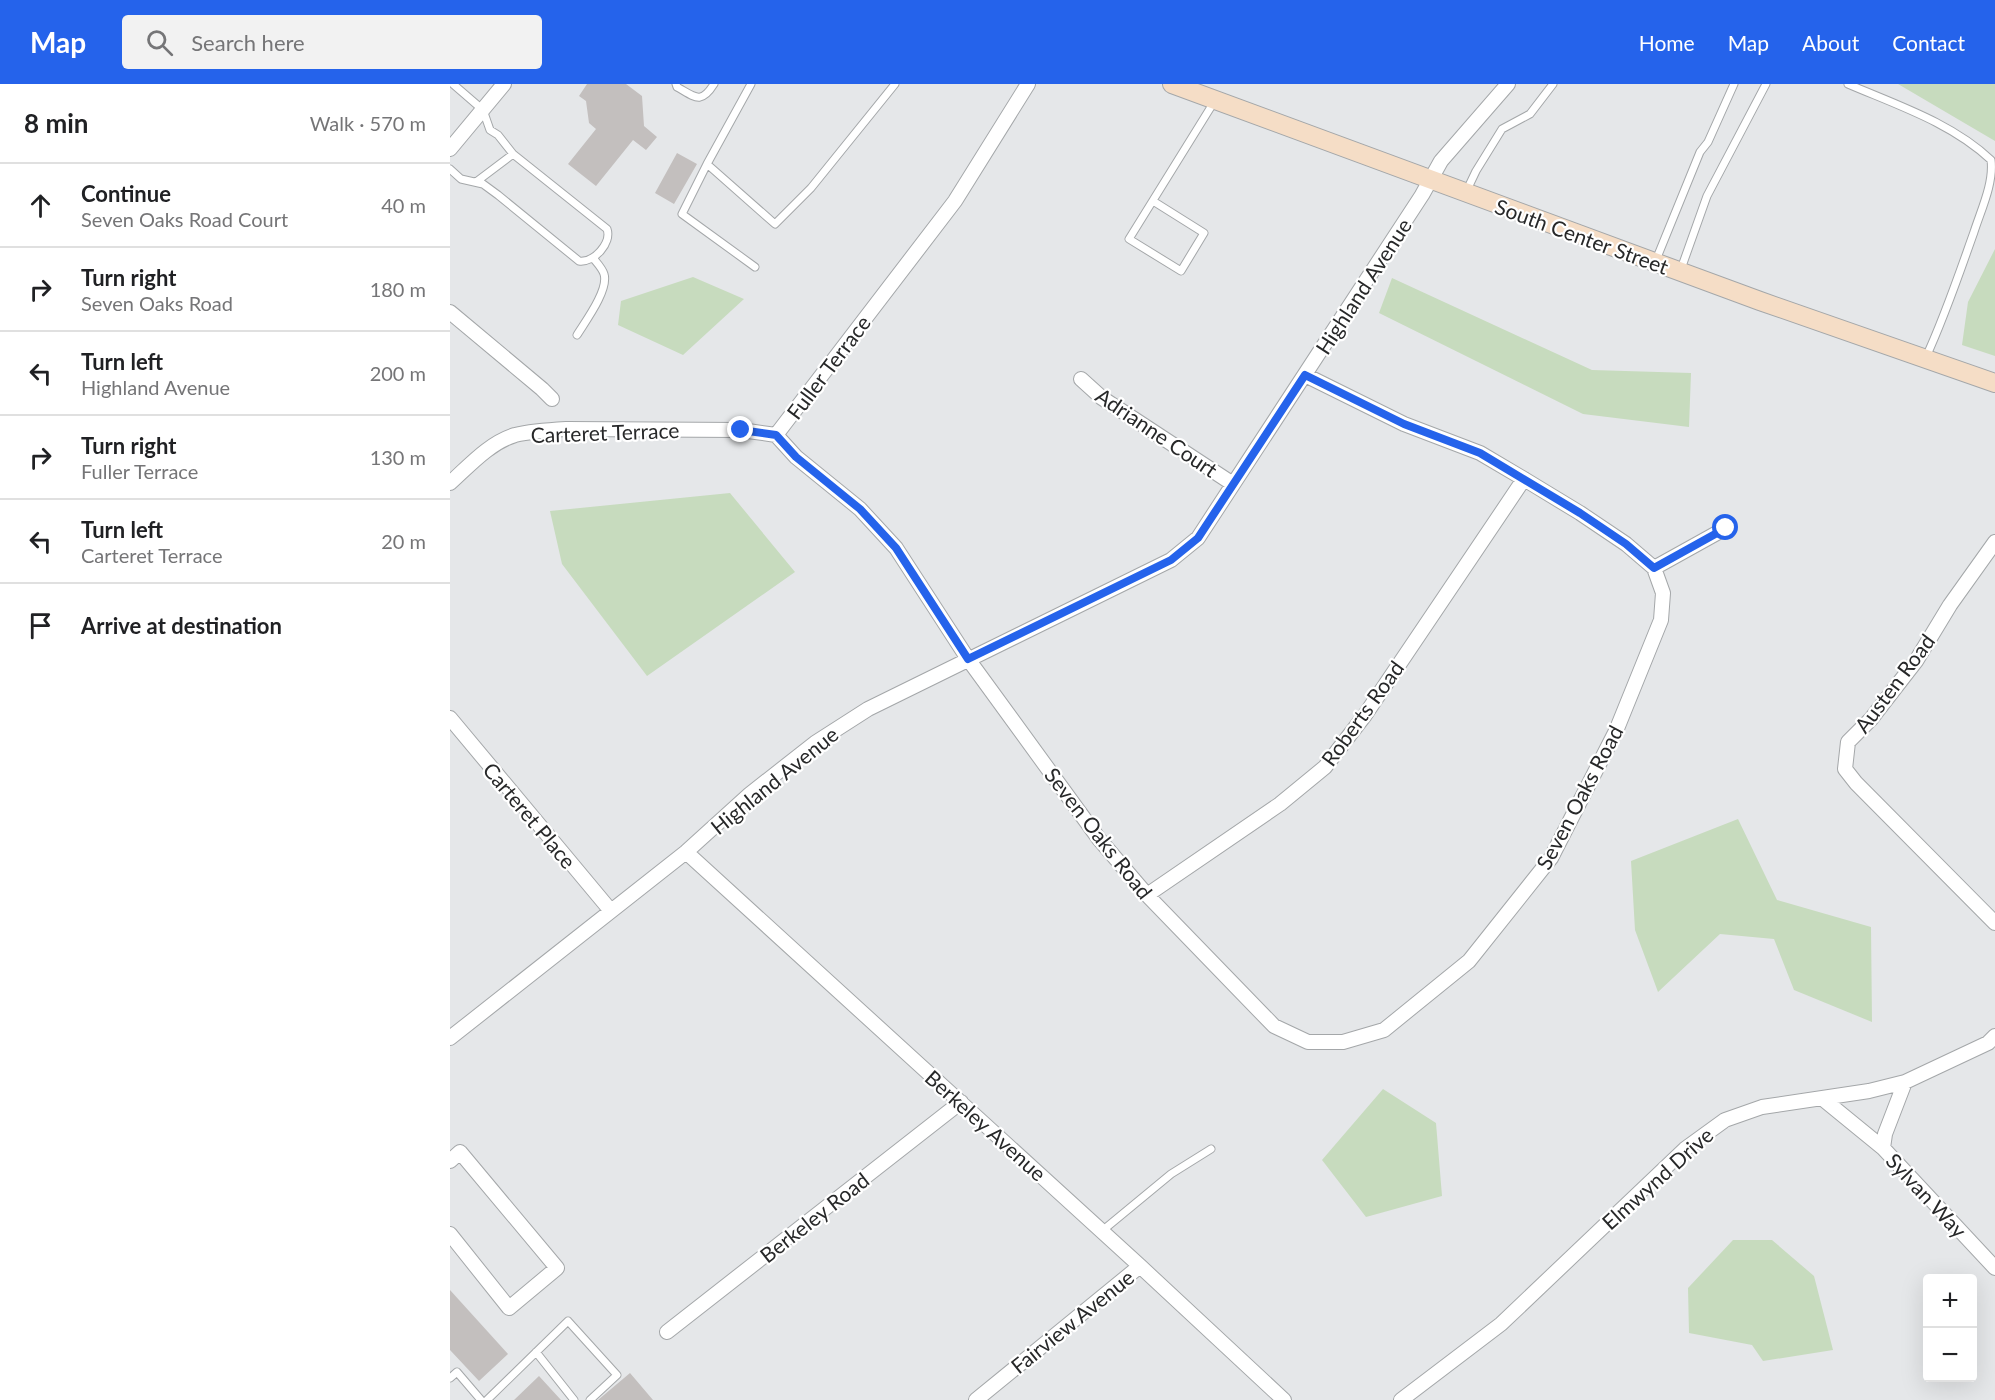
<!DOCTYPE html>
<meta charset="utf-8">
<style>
body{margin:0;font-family:Lato,sans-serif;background:#f2f2f2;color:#202124}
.controls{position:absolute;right:18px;bottom:18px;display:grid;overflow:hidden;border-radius:6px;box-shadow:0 6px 24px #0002}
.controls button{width:54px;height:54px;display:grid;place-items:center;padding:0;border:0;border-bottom:2px solid #e0e0e0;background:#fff;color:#202124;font:30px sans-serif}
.stop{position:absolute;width:18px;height:18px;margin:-14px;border:4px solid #2563eb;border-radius:50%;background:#fff}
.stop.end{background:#2563eb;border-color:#fff;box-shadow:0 2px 6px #0008}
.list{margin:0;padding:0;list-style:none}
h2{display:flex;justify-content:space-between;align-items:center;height:78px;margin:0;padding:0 24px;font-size:26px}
h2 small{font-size:20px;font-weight:400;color:#757577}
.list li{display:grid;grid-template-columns:39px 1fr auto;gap:18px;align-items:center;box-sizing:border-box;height:84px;padding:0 24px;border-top:2px solid #e0e0e0}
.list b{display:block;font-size:22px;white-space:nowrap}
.list p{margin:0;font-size:20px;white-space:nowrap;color:#757577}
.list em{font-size:20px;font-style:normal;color:#757577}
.icon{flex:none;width:33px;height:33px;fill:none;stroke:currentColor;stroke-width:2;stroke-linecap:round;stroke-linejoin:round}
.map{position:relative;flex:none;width:1545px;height:1316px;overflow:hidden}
header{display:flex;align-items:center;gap:36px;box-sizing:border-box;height:84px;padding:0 30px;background:#2563eb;color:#fff}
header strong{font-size:28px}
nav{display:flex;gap:33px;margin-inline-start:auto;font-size:21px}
.search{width:420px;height:54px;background:#f2f2f2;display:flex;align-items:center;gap:15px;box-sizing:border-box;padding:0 21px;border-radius:6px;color:#757577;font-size:22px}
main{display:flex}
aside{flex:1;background:#fff}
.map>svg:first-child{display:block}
.green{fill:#c7dbbe}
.building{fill:#c3bfbe}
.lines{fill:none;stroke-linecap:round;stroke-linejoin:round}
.lane-casing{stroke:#a4a7a9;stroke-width:9}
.street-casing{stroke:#a4a7a9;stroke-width:16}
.secondary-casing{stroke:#a4a7a9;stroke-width:20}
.lane{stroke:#fff;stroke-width:7}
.street{stroke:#fff;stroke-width:14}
.secondary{stroke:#f5ddc6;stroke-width:18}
.route{stroke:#2563eb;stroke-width:8}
.labels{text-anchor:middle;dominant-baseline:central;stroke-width:4.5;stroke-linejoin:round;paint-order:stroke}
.street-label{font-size:21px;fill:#272829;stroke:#fff}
</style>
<header>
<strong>Map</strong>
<div class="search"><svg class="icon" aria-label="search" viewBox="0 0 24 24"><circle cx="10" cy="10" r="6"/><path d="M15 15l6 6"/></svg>Search here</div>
<nav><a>Home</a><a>Map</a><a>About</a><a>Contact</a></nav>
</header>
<main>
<aside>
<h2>8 min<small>Walk · 570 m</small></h2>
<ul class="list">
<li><svg class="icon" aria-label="ahead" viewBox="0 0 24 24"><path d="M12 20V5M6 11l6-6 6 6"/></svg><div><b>Continue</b><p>Seven Oaks Road Court</p></div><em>40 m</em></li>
<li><svg class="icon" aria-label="right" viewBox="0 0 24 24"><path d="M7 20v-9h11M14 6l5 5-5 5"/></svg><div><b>Turn right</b><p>Seven Oaks Road</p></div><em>180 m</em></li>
<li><svg class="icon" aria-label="left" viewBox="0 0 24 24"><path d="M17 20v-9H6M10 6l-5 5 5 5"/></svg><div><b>Turn left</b><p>Highland Avenue</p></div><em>200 m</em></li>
<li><svg class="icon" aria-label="right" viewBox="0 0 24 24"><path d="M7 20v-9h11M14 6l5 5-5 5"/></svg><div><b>Turn right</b><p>Fuller Terrace</p></div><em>130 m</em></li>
<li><svg class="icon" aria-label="left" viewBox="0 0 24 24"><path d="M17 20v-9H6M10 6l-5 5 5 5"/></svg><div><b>Turn left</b><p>Carteret Terrace</p></div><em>20 m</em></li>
<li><svg class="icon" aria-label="arrive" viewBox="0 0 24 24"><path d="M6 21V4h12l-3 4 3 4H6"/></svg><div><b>Arrive at destination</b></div></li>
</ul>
</aside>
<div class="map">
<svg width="1545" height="1316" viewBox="0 0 1545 1316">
<rect width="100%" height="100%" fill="#e5e7e9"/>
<path class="green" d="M 1448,0 L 1545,0 L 1545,57 Z
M 1545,165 L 1545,272 L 1512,261 L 1518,218 Z
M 243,193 L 294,215 L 233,271 L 168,241 L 171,217 Z
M 942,194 L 1142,286 L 1241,289 L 1239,343 L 1133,330 L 929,229 Z
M 280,409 L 345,488 L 197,592 L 112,480 L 100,427 Z
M 1288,735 L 1327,816 L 1421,843 L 1422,938 L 1344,906 L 1324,855 L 1270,850 L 1208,908 L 1185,846 L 1181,777 Z
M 933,1005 L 986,1039 L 992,1112 L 916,1133 L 872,1076 Z
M 1283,1156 L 1322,1156 L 1364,1192 L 1383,1266 L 1313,1277 L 1302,1261 L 1239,1249 L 1238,1204 Z"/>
<path class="building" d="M 137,0 L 176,0 L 192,12 L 194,42 L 207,53 L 196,66 L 183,56 L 146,102 L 118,80 L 146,45 L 139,39 L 136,17 L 129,12 Z
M 227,69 L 247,80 L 224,120 L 205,109 Z
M 0,1206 L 58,1270 L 29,1297 L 0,1266 Z
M 180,1289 L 203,1316 L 148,1316 Z
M 89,1292 L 111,1316 L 64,1316 Z"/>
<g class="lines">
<defs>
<path id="lane" d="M 226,0 L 227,3 C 245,13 251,21 264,0
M 301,0 L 257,80 L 325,140 L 361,104 L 445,0
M 1398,0 C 1447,21 1502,39 1541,76 C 1544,99 1531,126 1524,148 C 1509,190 1495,232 1476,273
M 257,80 L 232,130 L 305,183
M 0,85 L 11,95 L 33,100 L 48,111 L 129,177 C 144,179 162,159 157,145 L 63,70 L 48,51 L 40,46 L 33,26 L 3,0
M 26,98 L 63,70
M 1016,108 L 1026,87 L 1052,45 L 1080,30 L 1103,0
M 703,117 L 754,149 L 731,187 L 679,155 L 764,18
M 1206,176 L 1250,68 L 1258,58 L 1284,0
M 1231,185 L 1257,112 L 1316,0
M 127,251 C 135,238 159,206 154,190 C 152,184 147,179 143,174
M 652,1147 L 721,1090 L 761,1065
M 86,1268 L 124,1316
M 0,1294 L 7,1288 L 31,1316
M 37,1316 L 118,1237 L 167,1291 L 140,1316"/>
<path id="street" d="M 0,65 L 54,0
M 0,228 L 92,305 L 102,315
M 631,295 L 652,314 L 783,400
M 326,351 L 346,373 L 410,425 L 446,464 L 518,575 L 649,755 L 697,811 L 824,942 L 858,958 L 893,958 L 934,946 L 1019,877 L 1101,774 L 1166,647 L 1211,536 L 1213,509 L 1204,484 L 1176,460 L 1130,429 L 1074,395 L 1030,369 L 954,340 L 855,291
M 326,351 L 505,117 L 578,0
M 0,399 C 19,382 39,359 65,351 C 82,347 100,346 117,345 L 291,346 L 326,351
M 1545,458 L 1500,521 L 1466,577 L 1421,635 L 1398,658 L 1395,685 L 1406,699 L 1545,839
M 1204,484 L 1276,444
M 0,634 L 161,827
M 236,768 L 690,1182 L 834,1316
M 697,811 L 830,720 L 875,683 L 915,631 L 1074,395
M 0,954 L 236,768 L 300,710 L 365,659 L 418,625 L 721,476 L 748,454 L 972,111 L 991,77 L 1058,0
M 1373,1015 L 1433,1064 L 1545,1184
M 1433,1064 L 1435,1050 L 1455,998
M 0,1077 L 10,1068 L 107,1184 L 59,1224 L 0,1150
M 217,1248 L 511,1018
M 526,1316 L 690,1182
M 951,1316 L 1051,1240 L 1235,1065 L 1275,1036 L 1312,1023 L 1419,1007 L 1455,998 L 1538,959 L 1545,952"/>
<path id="secondary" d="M 722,0 L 1310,217 L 1545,299"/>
</defs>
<use href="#lane" class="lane-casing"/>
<use href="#street" class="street-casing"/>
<use href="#secondary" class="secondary-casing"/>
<use href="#lane" class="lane"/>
<use href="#street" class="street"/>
<use href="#secondary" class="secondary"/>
</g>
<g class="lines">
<path class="route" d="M 291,346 L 326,351 L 346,373 L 410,425 L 446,464 L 518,575 L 721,476 L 748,454 L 855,291 L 954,340 L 1030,369 L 1130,429 L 1176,460 L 1204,484 L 1276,444"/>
</g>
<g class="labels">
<g class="street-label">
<text transform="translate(1132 152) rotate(20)">South Center Street</text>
<text transform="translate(913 202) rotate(-57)">Highland Avenue</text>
<text transform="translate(378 283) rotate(-53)">Fuller Terrace</text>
<text transform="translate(155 348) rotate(-2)">Carteret Terrace</text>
<text transform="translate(707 348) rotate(34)">Adrianne Court</text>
<text transform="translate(1444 599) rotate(-53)">Austen Road</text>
<text transform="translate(912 629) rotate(-54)">Roberts Road</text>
<text transform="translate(324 696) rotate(-39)">Highland Avenue</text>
<text transform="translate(1129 713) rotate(-62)">Seven Oaks Road</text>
<text transform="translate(80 731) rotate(50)">Carteret Place</text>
<text transform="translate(649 749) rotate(52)">Seven Oaks Road</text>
<text transform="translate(536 1041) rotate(42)">Berkeley Avenue</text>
<text transform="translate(1207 1094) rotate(-42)">Elmwynd Drive</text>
<text transform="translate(1477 1111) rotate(47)">Sylvan Way</text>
<text transform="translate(364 1133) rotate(-38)">Berkeley Road</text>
<text transform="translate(622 1237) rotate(-39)">Fairview Avenue</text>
</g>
</g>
</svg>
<div class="controls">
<button>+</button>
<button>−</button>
</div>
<div class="stop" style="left:1276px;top:444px"></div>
<div class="stop end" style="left:291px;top:346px"></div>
</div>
</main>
